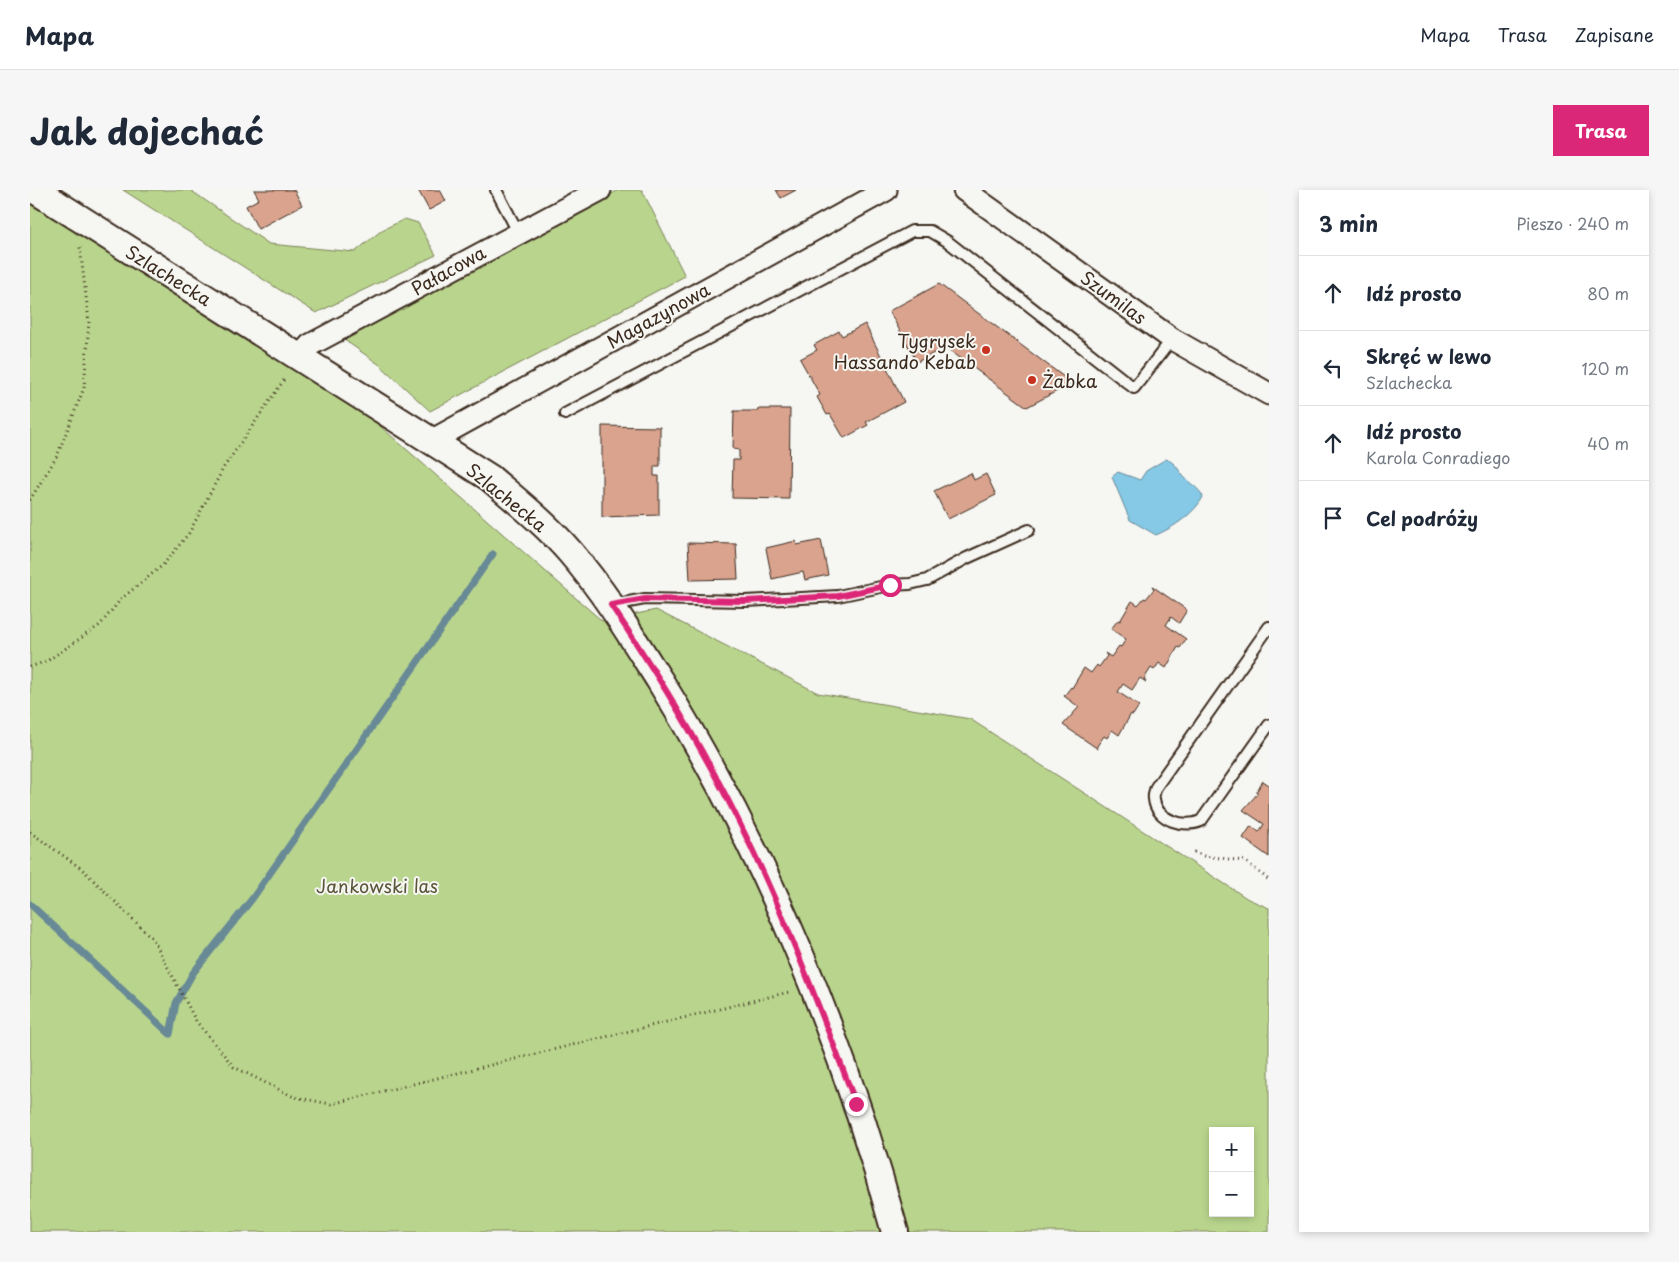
<!DOCTYPE html>
<html lang="pl">
<meta charset="utf-8">
<style>
body{margin:0;font-family:"Playpen Sans",sans-serif;background:#f6f6f7;color:#1f2937}
.controls{position:absolute;right:15px;bottom:15px;display:grid;overflow:hidden;border-radius:0px;box-shadow:0 2px 8px #0003}
.controls button{width:45px;height:45px;display:grid;place-items:center;padding:0;border:0;border-bottom:1px solid #e0e1e3;background:#fff;color:#1f2937;font:25px sans-serif}
.stop{position:absolute;width:15px;height:15px;margin:-11px;border:4px solid #db2777;border-radius:50%;background:#fff}
.stop.end{background:#db2777;border-color:#fff;box-shadow:0 1px 5px #0008}
.list{margin:0;padding:0;list-style:none}
h2{display:flex;justify-content:space-between;align-items:center;height:65px;margin:0;padding:0 20px;font-size:21px}
h2 small{font-size:16px;font-weight:400;color:#747a83}
.list li{display:grid;grid-template-columns:32px 1fr auto;gap:15px;align-items:center;box-sizing:border-box;height:75px;padding:0 20px;border-top:1px solid #e0e1e3}
.list b{display:block;font-size:19px;white-space:nowrap}
.list p{margin:0;font-size:16px;white-space:nowrap;color:#747a83}
.list em{font-size:16px;font-style:normal;color:#747a83}
.icon{flex:none;width:28px;height:28px;fill:none;stroke:currentColor;stroke-width:2;stroke-linecap:round;stroke-linejoin:round}
.map{position:relative;flex:none;width:1239px;height:1042px;overflow:hidden;border-radius:0px}
header{display:flex;align-items:center;gap:30px;box-sizing:border-box;height:70px;padding:0 25px;background:#fff;border-bottom:1px solid #e0e1e3}
header strong{font-size:24px}
nav{display:flex;gap:28px;margin-inline-start:auto;font-size:18px}
.intro{display:flex;align-items:center;justify-content:space-between;box-sizing:border-box;height:120px;padding:0 30px}
h1{margin:0;font-size:35px}
.button{padding:12px 22px;border-radius:0px;background:#db2777;color:#fff;font-size:18px;font-weight:700}
main{display:flex;gap:30px;padding:0 30px}
aside{flex:1;background:#fff;border-radius:0px;box-shadow:0 2px 8px #0003}
.map>svg:first-child{display:block}
.green{fill:#b9d58d;stroke:#7a8056;fill-rule:evenodd}
.water{fill:#85c9e6;stroke:#678996}
.lines{fill:none;stroke-linecap:round;stroke-linejoin:round}
.stream{stroke:#678996;stroke-width:7}
.building{fill:#d9a38e;stroke:#3b2a1e}
.service-casing{stroke:#3b2a1e;stroke-width:14}
.minor-casing{stroke:#3b2a1e;stroke-width:25}
.tertiary-casing{stroke:#3b2a1e;stroke-width:30}
.path{stroke:#3b2a1e;stroke-width:3;stroke-dasharray:1 4;stroke-linecap:butt}
.service{stroke:#f6f6f2;stroke-width:10}
.minor{stroke:#f6f6f2;stroke-width:21}
.tertiary{stroke:#f6f6f2;stroke-width:26}
.route{stroke:#db2777;stroke-width:6}
.poi-dot{fill:#c8321e;stroke:#f6f6f2;stroke-width:2}
.labels{text-anchor:middle;dominant-baseline:central;stroke-width:4;stroke-linejoin:round;paint-order:stroke}
.street-label{font-size:18px;fill:#3b2a1e;stroke:#f6f6f2}
.poi-label{font-size:18px;fill:#3b2a1e;stroke:#f6f6f2;text-anchor:end}
.park-label{font-size:18px;fill:#5a553a;stroke:#f6f6f2}
</style>
<header>
<strong>Mapa</strong>
<nav><a>Mapa</a><a>Trasa</a><a>Zapisane</a></nav>
</header>
<div class="intro"><h1>Jak dojechać</h1><a class="button">Trasa</a></div>
<main>
<div class="map">
<svg width="1239" height="1042" viewBox="0 0 1239 1042">
<rect width="100%" height="100%" fill="#f6f6f2"/>
<filter id="ink" filterUnits="userSpaceOnUse"><feTurbulence type="fractalNoise" baseFrequency=".02" numOctaves="2"/><feDisplacementMap in="SourceGraphic" scale="10" xChannelSelector="R" yChannelSelector="G"/><feConvolveMatrix kernelMatrix="1 2 1 2 8 2 1 2 1" color-interpolation-filters="sRGB"/></filter>
<g filter="url(#ink)">
<path class="green" d="M 93,0 L 160,0 L 239,54 L 325,62 L 352,40 L 375,29 L 388,33 L 406,65 L 286,123 Z
M 589,0 L 612,0 L 655,86 L 400,221 L 350,175 L 306,144 Z
M 0,11 L 334,222 L 572,431 L 626,420 L 788,503 L 940,529 L 1218,709 L 1239,718 L 1239,1042 L 0,1042 ZM 1183,941 L 1220,941 L 1220,1023 L 1183,1023 Z"/>
<path class="water" d="M 1136,269 C 1147,273 1148,281 1156,289 C 1163,296 1169,298 1173,307 C 1165,323 1143,338 1126,345 L 1100,330 L 1082,287 L 1088,282 L 1110,290 L 1116,281 Z"/>
<g class="lines">
<path class="stream" d="M 0,714 L 140,844 L 146,813 L 163,783 L 222,709 L 463,364"/>
</g>
<path class="building" d="M 224,0 L 264,0 L 272,15 L 228,39 L 216,16 L 229,9 Z
M 388,0 L 410,0 L 416,11 L 399,20 Z
M 746,0 L 766,0 L 751,8 Z
M 909,94 L 1042,193 L 997,217 L 915,157 L 887,172 L 859,121 Z
M 835,134 L 874,212 L 836,232 L 838,235 L 814,248 L 800,224 L 797,225 L 787,207 L 790,205 L 770,169 L 787,160 L 784,155 L 809,141 L 812,146 Z
M 728,219 L 760,219 L 759,309 L 702,308 L 703,270 L 709,270 L 709,260 L 703,259 L 704,221 L 728,221 Z
M 572,236 L 630,237 L 630,276 L 624,276 L 624,286 L 629,286 L 629,325 L 572,327 Z
M 941,283 L 944,290 L 956,284 L 966,305 L 918,329 L 904,301 Z
M 791,350 L 798,385 L 775,390 L 773,382 L 742,389 L 736,358 L 766,351 L 767,355 Z
M 658,353 L 706,354 L 708,389 L 660,390 Z
M 1122,396 L 1157,420 L 1149,433 L 1141,427 L 1136,435 L 1156,449 L 1150,458 L 1148,457 L 1136,478 L 1129,473 L 1124,480 L 1121,478 L 1114,489 L 1116,492 L 1110,488 L 1102,500 L 1093,494 L 1088,502 L 1109,516 L 1103,525 L 1101,524 L 1089,545 L 1082,540 L 1077,548 L 1074,546 L 1067,556 L 1068,559 L 1033,535 L 1049,517 L 1034,506 L 1041,497 L 1042,498 L 1054,478 L 1061,483 L 1067,475 L 1069,477 L 1077,466 L 1075,463 L 1081,467 L 1089,456 L 1091,457 L 1096,449 L 1081,439 L 1088,430 L 1090,431 L 1102,411 L 1108,415 L 1114,408 L 1116,409 L 1124,399 Z
M 1233,591 L 1239,595 L 1239,667 L 1213,648 L 1221,636 L 1229,642 L 1234,634 L 1213,620 L 1228,603 L 1226,602 Z"/>
<g class="lines">
<defs>
<path id="service" d="M 466,0 L 488,42
M 535,224 L 882,41 L 900,41 L 917,51 L 1104,198 L 1142,149
M 582,415 L 615,409 L 715,411 L 808,406 L 860,395 L 880,394 L 897,390 L 937,368 L 999,340
M 1239,437 L 1126,597 C 1125,600 1123,606 1124,609 C 1126,631 1155,638 1171,631 L 1239,535"/>
<path id="minor" d="M 934,0 L 1142,149 L 1239,204
M 270,167 L 280,155 L 570,0
M 401,251 L 856,0"/>
<path id="tertiary" d="M 5,0 L 460,288 C 488,312 516,334 540,362 C 574,401 602,447 630,491 C 735,660 813,850 865,1042"/>
</defs>
<use href="#service" class="service-casing"/>
<use href="#minor" class="minor-casing"/>
<use href="#tertiary" class="tertiary-casing"/>
<path class="path" d="M 0,310 L 27,266 L 54,198 L 59,131 L 50,57
M 0,477 L 17,471 L 70,435 L 91,409 L 133,375 L 159,343 L 194,277 L 256,187
M 0,642 L 52,679 L 123,749 L 166,831 L 204,877 L 264,907 L 301,914 L 759,802
M 1164,662 L 1174,666 L 1215,671 L 1239,690"/>
<use href="#service" class="service"/>
<use href="#minor" class="minor"/>
<use href="#tertiary" class="tertiary"/>
</g>
</g>
<g class="lines" filter="url(#ink)">
<path class="route" d="M 826,914 C 790,819 755,725 710,634 C 673,558 628,485 581,415 L 615,409 L 715,411 L 808,406 L 860,395"/>
</g>
<g class="poi-dot">
<circle cx="956" cy="160" r="5"/>
<circle cx="1002" cy="190" r="5"/>
</g>
<g class="labels">
<g class="street-label">
<text transform="translate(418 80) rotate(-29)">Pałacowa</text>
<text transform="translate(139 85) rotate(32)">Szlachecka</text>
<text transform="translate(1084 107) rotate(36)">Szumilas</text>
<text transform="translate(628 125) rotate(-29)">Magazynowa</text>
<text transform="translate(477 307) rotate(39)">Szlachecka</text>
</g>
<g class="poi-label">
<text x="946" y="150">Tygrysek<tspan x="946" dy="21">Hassando Kebab</tspan></text>
<text x="1012" y="190" text-anchor="start">Żabka</text>
</g>
<g class="park-label">
<text x="347" y="695">Jankowski las</text>
</g>
</g>
</svg>
<div class="controls">
<button>+</button>
<button>−</button>
</div>
<div class="stop" style="left:860px;top:395px"></div>
<div class="stop end" style="left:826px;top:914px"></div>
</div>
<aside>
<h2>3 min<small>Pieszo · 240 m</small></h2>
<ul class="list">
<li><svg class="icon" aria-label="ahead" viewBox="0 0 24 24"><path d="M12 20V5M6 11l6-6 6 6"/></svg><div><b>Idź prosto</b></div><em>80 m</em></li>
<li><svg class="icon" aria-label="left" viewBox="0 0 24 24"><path d="M17 20v-9H6M10 6l-5 5 5 5"/></svg><div><b>Skręć w lewo</b><p>Szlachecka</p></div><em>120 m</em></li>
<li><svg class="icon" aria-label="ahead" viewBox="0 0 24 24"><path d="M12 20V5M6 11l6-6 6 6"/></svg><div><b>Idź prosto</b><p>Karola Conradiego</p></div><em>40 m</em></li>
<li><svg class="icon" aria-label="arrive" viewBox="0 0 24 24"><path d="M6 21V4h12l-3 4 3 4H6"/></svg><div><b>Cel podróży</b></div></li>
</ul>
</aside>
</main>
